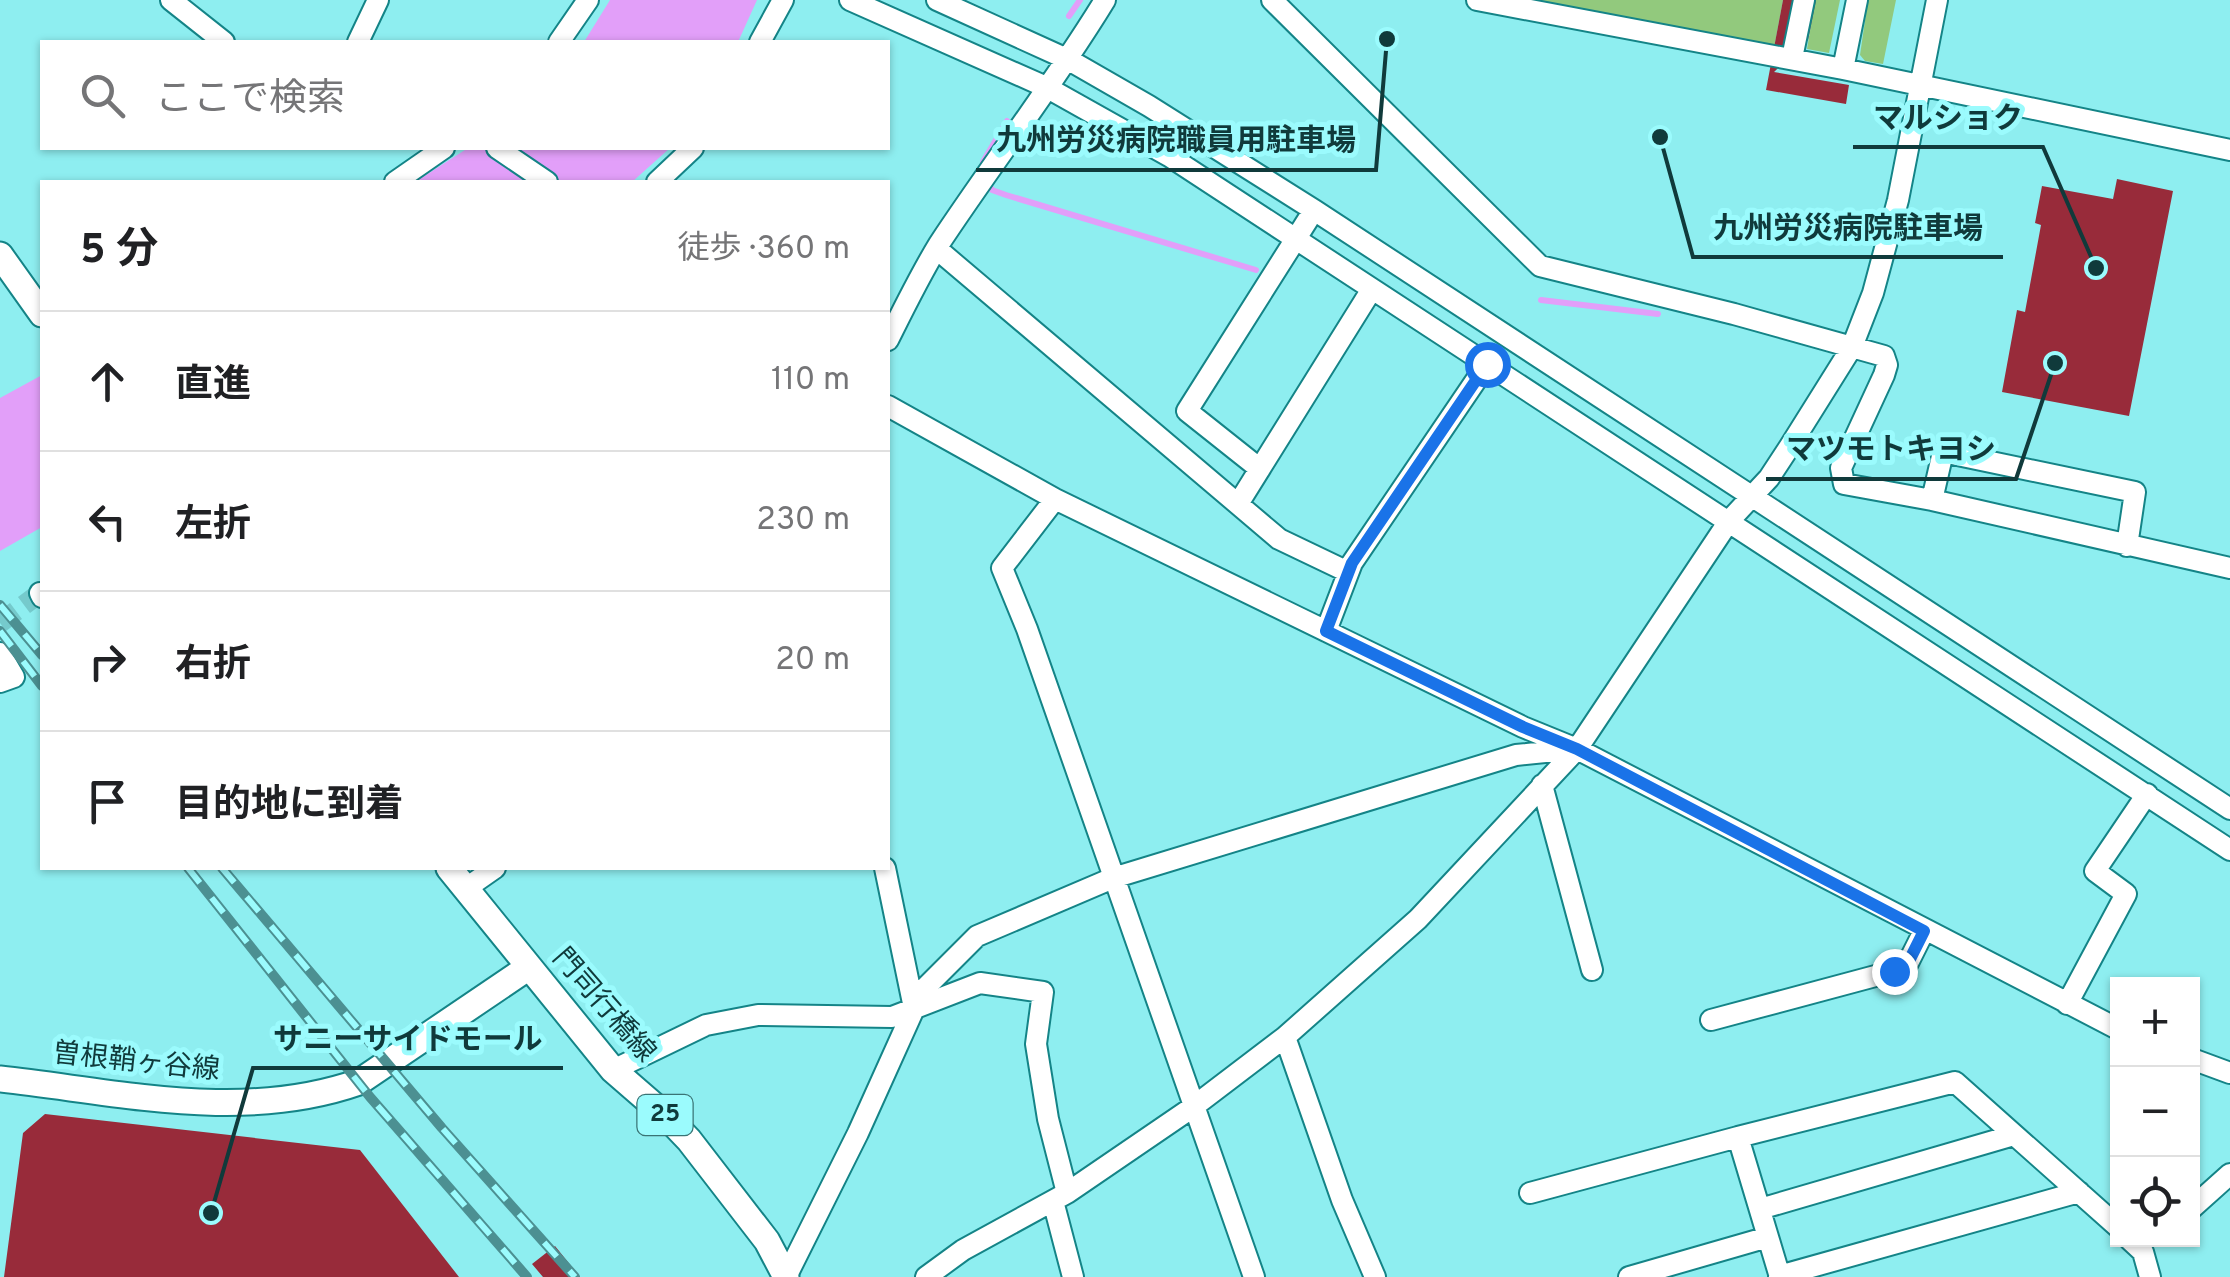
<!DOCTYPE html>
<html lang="ja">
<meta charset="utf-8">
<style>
body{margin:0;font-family:Overpass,"Noto Sans JP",sans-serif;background:#f2f2f2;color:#202124}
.controls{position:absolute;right:30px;bottom:30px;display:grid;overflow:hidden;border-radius:0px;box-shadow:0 2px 8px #0004}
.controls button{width:90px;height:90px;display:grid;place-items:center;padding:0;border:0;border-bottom:2px solid #e0e0e0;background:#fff;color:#202124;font:50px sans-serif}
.stop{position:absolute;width:30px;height:30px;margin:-22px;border:8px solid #1a73e8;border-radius:50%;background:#fff}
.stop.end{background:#1a73e8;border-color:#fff;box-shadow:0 2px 10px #0008}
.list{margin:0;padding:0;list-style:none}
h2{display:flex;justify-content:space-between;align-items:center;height:130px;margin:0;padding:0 40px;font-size:42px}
h2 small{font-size:32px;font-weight:400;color:#757577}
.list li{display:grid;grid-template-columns:65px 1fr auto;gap:30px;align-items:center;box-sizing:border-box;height:140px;padding:0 40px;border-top:2px solid #e0e0e0}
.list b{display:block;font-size:38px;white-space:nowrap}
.list em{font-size:32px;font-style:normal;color:#757577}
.icon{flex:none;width:55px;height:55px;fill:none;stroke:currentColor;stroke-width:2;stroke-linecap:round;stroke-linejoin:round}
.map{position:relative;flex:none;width:2230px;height:1277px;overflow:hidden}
.search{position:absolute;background:#fff;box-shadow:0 2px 8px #0004;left:40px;top:40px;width:850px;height:110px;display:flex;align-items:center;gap:25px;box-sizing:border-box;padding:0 35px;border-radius:0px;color:#757577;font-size:38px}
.panel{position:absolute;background:#fff;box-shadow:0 2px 8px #0004;left:40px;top:180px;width:850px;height:690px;border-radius:0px}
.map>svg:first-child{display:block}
.green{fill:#92c97d}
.water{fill:#e29ff9}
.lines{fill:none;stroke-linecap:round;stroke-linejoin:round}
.stream{stroke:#e29ff9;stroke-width:6}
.building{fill:#982b3a}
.minor-tunnel{stroke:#75cacc;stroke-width:20;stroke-dasharray:20 10;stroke-linecap:butt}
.minor-casing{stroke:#148487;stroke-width:24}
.major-casing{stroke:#148487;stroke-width:29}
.minor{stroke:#fff;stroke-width:20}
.major{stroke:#fff;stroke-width:25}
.rail-casing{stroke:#4c9092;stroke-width:10}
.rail{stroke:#9bfbfd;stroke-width:6;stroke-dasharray:19;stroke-linecap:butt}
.route{stroke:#1a73e8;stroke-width:12}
.labels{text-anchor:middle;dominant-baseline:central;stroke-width:10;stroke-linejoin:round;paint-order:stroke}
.shield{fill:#9bfbfd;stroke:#3a7475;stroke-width:2.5}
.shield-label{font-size:25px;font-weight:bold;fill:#103a3b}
.street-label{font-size:28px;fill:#103a3b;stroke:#9bfbfd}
.leader{fill:none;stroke:#103a3b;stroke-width:4}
.callout-dot{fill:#103a3b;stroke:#9bfbfd;stroke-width:4}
.callout-label{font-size:30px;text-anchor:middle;font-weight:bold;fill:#103a3b;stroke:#9bfbfd;stroke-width:10;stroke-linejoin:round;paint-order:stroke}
</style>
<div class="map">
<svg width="2230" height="1277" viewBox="0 0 2230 1277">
<rect width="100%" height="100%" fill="#8eeef0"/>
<path class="green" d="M 1524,0 L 1783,0 L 1774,48 Z
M 1815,0 L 1840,0 L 1829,53 L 1807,49 Z
M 1868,0 L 1896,0 L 1883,64 L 1865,61 L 1860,55 Z"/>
<path class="water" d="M 610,0 L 757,0 L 738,42 L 584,42 Z
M 468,148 L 670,148 L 632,182 L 415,182 Z
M 42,375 L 42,527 L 0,551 L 0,398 Z"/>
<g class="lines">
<path class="stream" d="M 1069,16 L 1080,0
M 985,170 L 983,162 L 1007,121
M 988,183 L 992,190 L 1006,195 L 1256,270
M 1541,300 L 1658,314"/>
</g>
<path class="building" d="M 1783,0 L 1816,0 L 1808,40 L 1774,72 L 1849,85 L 1846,104 L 1766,90 Z
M 2117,179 L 2173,191 L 2129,416 L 2002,392 L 2017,310 L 2025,312 L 2041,225 L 2035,223 L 2042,186 L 2113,199 Z
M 45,1114 L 360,1150 L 459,1277 L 4,1277 L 23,1133 Z
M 555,1246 L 580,1277 L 543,1277 L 532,1264 Z"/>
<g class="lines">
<path class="minor-tunnel" d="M 0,623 L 40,593"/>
<defs>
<path id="minor" d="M 171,0 L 224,42
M 850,0 L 1046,87 L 1169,156 L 2230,850
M 937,0 L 1069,60 L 1149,106 L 1314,210 L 2230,809
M 1272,0 L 1540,266 L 1734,314 L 1884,356 L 1887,365 L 1884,375 L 1841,468 L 1844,484 L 1932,500 L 2230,568
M 1477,0 L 1843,69 L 2230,150
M 358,42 L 378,0
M 559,42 L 588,0
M 760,42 L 783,0
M 1792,58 L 1804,0
M 1843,69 L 1857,0
M 497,148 L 547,182
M 395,182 L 444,148
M 657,182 L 693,148
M 937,249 L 1279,539 L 1348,572
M 888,340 C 904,308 920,275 939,244 C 993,162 1054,84 1105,0
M 888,406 L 1055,499 L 1523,727 L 1577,749 L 2118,1029
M 1260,469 L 1187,411 L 1314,210
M 1055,499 L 1002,568 L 1027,629 L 1254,1277
M 1932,500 L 1943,452 L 2135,492 L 2127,546
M 1238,504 L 1372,289
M 40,593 L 42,597
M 1326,631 L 1352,563 L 1487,364
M 0,653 L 14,677 L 0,682
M 1542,785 L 1592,970
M 885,868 L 914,1008
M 465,889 L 495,868
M 2067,1004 L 2126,894 L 2095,871 L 2147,794
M 1711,1020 L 1894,971 L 1908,963 L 1924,931
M 1285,1037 L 1342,1200 L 1375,1277
M 2192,1059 L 2230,1073
M 613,1070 L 706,1025 L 758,1015 L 892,1017 L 980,983 L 1043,992 L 1036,1044 L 1048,1119 L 1067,1193
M 1530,1193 L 1738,1137
M 1053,1201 L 1073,1277
M 2192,1208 L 2230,1174
M 1760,1209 L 2014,1135
M 2130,1240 L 2143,1252 L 2150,1277
M 1779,1276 L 2079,1192
M 786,1277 L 858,1133 L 922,991 L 977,936 L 1113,878 L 1516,755 L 1575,749
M 926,1277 L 963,1250 L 1067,1193 L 1193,1107 L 1285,1037 L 1418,919 L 1577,749 L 1729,521 L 1769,478 L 1790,446 L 1852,347 L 1873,293 L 1898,200 L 1937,0
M 1629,1277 L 1768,1237
M 1780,1277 L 1738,1137 L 1955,1082 L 2118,1227"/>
<path id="major" d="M 0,255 L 42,314
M 449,868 L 613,1070 L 666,1116 L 689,1140 L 767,1241 L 786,1277
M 0,1079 C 119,1092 242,1123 359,1082 L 529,967"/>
</defs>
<use href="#minor" class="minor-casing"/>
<use href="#major" class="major-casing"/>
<use href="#minor" class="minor"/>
<use href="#major" class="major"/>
<defs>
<path id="rail" d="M 0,605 L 42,655
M 0,631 L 42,686
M 188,868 L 370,1097 L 527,1277
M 222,868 L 442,1128 L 575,1277"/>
</defs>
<use href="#rail" class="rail-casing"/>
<use href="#rail" class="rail"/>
</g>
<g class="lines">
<path class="route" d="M 1487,364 L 1352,563 L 1326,631 L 1523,727 L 1577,749 L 1924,931 L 1908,963 L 1894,971"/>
</g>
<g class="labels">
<rect class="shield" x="637.5" y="1095" width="55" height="40" rx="8"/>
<g class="shield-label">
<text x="665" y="1115">25</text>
</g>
<g class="street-label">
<text transform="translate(603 1006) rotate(49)">門司行橋線</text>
<text transform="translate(136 1063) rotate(6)">曽根鞘ヶ谷線</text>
</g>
</g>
<path class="leader" d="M2096 268L2043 147H1853M1387 39L1376 170H976M1660 137L1693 257H2003M2055 363L2016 479H1766M211 1213L253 1068H563"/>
<g class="callout-dot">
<circle cx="2096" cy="268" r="10"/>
<circle cx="1387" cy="39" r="10"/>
<circle cx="1660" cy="137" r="10"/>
<circle cx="2055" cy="363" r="10"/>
<circle cx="211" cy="1213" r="10"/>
</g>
<g class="callout-label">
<text x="1948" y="128">マルショク</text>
<text x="1176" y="150">九州労災病院職員用駐車場</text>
<text x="1848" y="238">九州労災病院駐車場</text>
<text x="1891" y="459">マツモトキヨシ</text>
<text x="408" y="1049">サニーサイドモール</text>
</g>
</svg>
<div class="controls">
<button>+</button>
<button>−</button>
<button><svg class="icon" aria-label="locate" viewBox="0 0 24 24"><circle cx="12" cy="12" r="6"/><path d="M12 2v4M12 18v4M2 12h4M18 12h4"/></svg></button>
</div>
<div class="stop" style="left:1487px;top:364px"></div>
<div class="stop end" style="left:1894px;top:971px"></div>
<div class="search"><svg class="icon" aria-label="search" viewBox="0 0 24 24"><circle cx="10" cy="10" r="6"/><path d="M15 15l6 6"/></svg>ここで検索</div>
<section class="panel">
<h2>5 分<small>徒歩 · 360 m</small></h2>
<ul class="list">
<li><svg class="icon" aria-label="ahead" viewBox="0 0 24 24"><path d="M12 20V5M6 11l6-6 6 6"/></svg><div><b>直進</b></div><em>110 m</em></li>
<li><svg class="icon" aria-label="left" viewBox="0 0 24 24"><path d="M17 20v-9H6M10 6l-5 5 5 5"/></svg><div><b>左折</b></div><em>230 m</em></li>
<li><svg class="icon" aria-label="right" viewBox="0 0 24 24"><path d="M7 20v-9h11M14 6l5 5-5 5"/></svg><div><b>右折</b></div><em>20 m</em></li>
<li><svg class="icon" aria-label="arrive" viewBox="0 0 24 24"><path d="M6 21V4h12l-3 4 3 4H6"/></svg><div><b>目的地に到着</b></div></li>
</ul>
</section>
</div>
